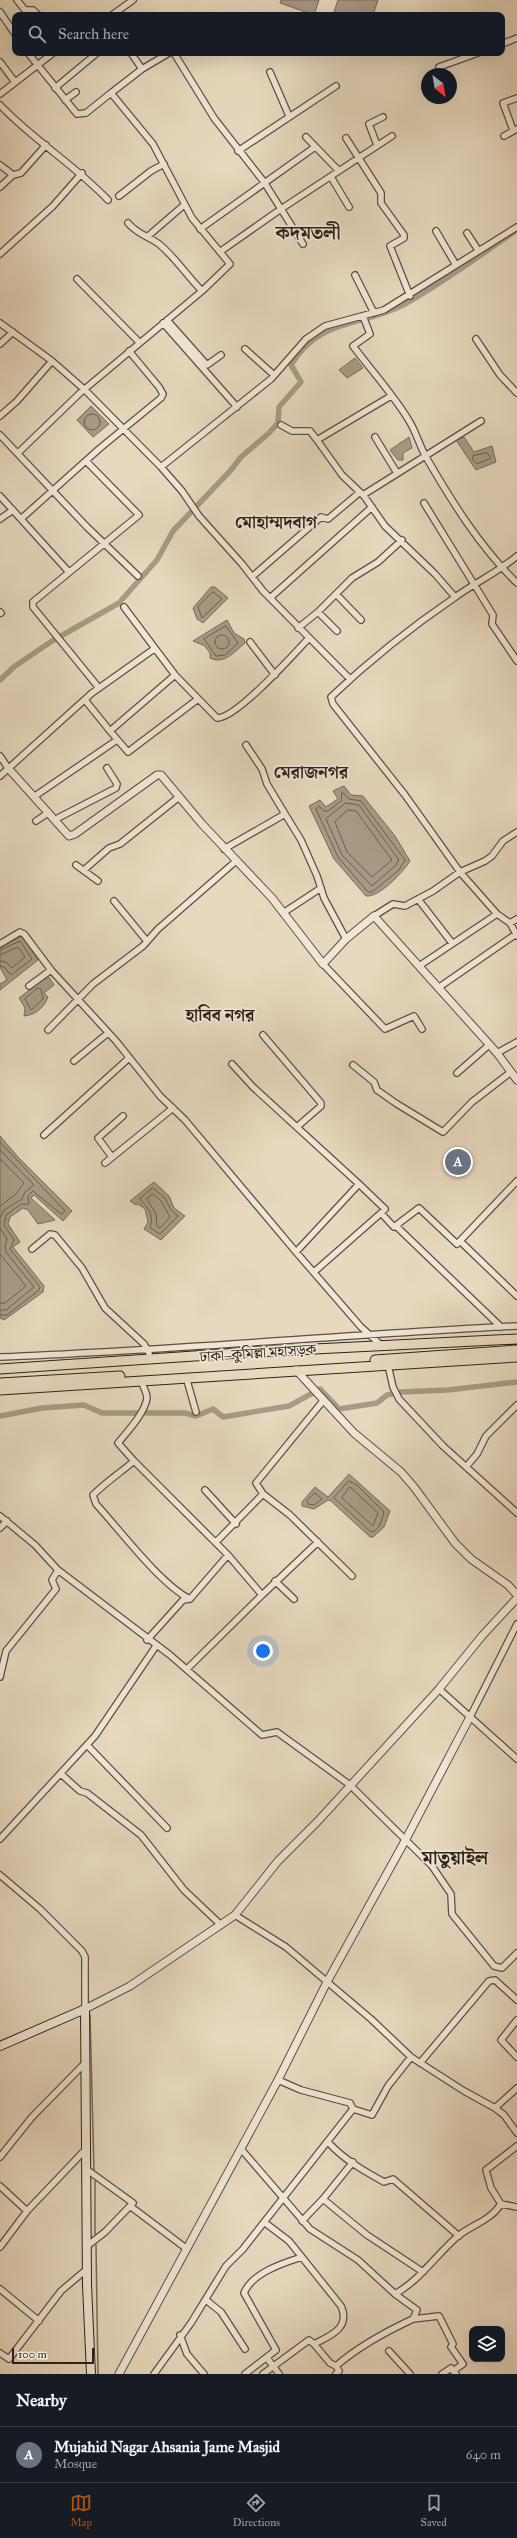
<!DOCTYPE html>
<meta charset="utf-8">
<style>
body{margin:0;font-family:"IM FELL Great Primer","Noto Serif Bengali",serif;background:#242831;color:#f1f3f6}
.controls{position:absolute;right:12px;bottom:12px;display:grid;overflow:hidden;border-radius:8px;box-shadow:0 4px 16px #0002}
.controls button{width:36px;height:36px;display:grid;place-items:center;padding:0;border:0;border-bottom:1px solid #363941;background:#171b24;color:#f1f3f6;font:20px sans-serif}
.compass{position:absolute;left:421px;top:68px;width:36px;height:36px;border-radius:50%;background:#171b24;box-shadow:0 4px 16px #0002;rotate:149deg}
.scale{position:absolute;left:12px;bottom:10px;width:82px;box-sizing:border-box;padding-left:4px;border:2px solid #2e2319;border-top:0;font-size:11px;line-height:14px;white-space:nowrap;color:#2e2319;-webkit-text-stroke:3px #efe6d5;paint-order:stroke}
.you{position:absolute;left:263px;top:1651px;width:14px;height:14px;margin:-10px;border:3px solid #fff;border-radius:50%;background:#1a73e8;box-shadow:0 0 0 6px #1a73e833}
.badge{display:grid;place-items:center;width:26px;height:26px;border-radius:50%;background:#b45309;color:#fff;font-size:13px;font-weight:700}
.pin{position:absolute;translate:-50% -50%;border:2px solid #fff;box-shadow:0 1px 4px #0006}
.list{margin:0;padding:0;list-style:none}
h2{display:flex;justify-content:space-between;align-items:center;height:52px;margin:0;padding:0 16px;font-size:17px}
h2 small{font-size:13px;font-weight:400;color:#9ea1a6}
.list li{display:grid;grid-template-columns:26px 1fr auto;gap:12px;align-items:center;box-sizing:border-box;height:56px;padding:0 16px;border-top:1px solid #363941}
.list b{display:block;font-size:15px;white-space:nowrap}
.list p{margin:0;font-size:13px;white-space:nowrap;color:#9ea1a6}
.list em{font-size:13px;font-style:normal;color:#9ea1a6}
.icon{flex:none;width:22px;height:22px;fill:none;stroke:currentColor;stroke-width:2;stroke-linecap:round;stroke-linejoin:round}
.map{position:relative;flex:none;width:517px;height:2374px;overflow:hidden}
.search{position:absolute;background:#171b24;box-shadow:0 4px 16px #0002;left:12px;right:12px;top:12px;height:44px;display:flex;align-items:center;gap:10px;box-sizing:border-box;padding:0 14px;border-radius:8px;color:#9ea1a6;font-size:15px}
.sheet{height:108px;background:#171b24}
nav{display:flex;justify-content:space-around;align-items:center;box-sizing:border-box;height:56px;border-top:1px solid #363941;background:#171b24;font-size:11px;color:#9ea1a6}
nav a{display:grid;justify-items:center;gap:2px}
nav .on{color:#b45309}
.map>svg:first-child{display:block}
.water{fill:#a89b86;stroke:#776b5a}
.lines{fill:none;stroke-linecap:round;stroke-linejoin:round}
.shore{stroke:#6b5f50;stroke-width:1}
.stream{stroke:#776b5a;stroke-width:1.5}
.canal{stroke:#a89b86;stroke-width:5.5}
.minor-casing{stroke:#5c5042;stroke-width:8}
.tertiary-casing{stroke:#5c5042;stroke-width:9}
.secondary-casing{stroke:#2e2319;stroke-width:10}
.trunk-casing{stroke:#2e2319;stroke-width:11}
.minor{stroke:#efe6d5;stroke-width:5.5}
.tertiary{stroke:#efe6d5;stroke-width:7}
.secondary{stroke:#efe6d5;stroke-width:8}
.trunk{stroke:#e7d9be;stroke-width:9}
.labels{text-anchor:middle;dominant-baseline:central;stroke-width:3.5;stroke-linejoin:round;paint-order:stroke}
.street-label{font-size:15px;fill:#2e2319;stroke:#efe6d5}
.quarter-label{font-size:17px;font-weight:bold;fill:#2e2319;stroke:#efe6d5}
.district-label{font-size:19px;font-weight:bold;fill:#2e2319;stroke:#efe6d5}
</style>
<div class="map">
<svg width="517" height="2374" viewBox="0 0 517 2374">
<rect width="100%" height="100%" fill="#e7d9be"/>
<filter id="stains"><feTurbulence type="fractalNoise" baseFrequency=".005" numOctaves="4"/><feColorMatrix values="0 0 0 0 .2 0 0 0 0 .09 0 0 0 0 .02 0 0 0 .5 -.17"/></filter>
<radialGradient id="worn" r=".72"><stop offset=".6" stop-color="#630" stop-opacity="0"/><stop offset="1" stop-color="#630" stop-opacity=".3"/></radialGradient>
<path class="water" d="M 281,0 L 319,0 L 314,15 L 280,3 Z
M 338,0 L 378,0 L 373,15 L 333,15 Z
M 355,358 L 363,368 L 347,378 L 339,370 Z
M 91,406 L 109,424 L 93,437 L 77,420 Z
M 409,437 L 412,448 L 403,453 L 403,460 L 398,460 L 390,450 Z
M 464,437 L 474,452 L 492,446 L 496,462 L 476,470 L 456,440 Z
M 211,587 L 215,587 L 228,598 L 203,623 L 197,619 L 193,608 Z
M 227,620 L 234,633 L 244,639 L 245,643 C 234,652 224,665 210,658 L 210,653 L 205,646 L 193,641 Z
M 344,786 L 351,795 L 363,796 L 395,836 L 410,861 C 403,872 379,898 366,896 L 334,859 L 309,806 L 320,800 L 326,807 L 338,799 L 333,791 Z
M 22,936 L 38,960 L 0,990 L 0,984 L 7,980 L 0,967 L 0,947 Z
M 48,976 L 54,985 L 44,993 L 48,997 C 44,1008 35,1015 24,1016 L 25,1008 L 19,998 Z
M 0,1136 L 18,1157 L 72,1211 L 63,1221 L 34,1195 L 31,1198 L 55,1220 L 38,1224 L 28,1210 L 23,1208 L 10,1217 L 8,1224 L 20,1242 L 13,1247 L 44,1286 L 43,1292 L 4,1320 L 0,1318 Z
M 154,1182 L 169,1196 L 174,1208 L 185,1216 L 161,1240 L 144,1229 L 148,1222 L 145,1209 L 138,1204 L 136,1205 L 130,1201 Z
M 349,1474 L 390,1511 L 384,1527 L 373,1537 L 370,1537 L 331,1501 L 328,1500 L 314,1509 L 302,1506 L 302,1502 L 315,1487 L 328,1497 Z"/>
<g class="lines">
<path class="shore" d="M84 422a8 8 0 1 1 16 0a8 8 0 1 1-16 0Z
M 487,453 L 491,458 L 477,464 L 472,459 L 473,456 Z
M 213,592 L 222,599 L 202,618 L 198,607 Z
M 226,626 L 238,643 L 225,655 L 216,656 L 204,639 Z
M215 642a7 7 0 1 1 14 0a7 7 0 1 1-14 0Z
M 342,792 L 349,799 L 361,801 L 405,860 L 399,870 L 372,892 L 368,892 L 338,857 L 316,809 L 319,806 L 324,811 L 328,811 L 341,801 Z
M 346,803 L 359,805 L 399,860 L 395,866 L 372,886 L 342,855 L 326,819 Z
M 348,810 L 356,811 L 392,860 L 372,877 L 347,852 L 335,822 Z
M 0,950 L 20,941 L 32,959 L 11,975 L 4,967 L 0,966
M 0,955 L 18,947 L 25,957 L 12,968 L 6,962 L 0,961
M 38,988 L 41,989 L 43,999 L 31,1010 L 25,999 Z
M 0,1142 L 65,1211 L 61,1214 L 33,1191 L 28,1196 L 29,1204 L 21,1204 L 6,1215 L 4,1225 L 14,1240 L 10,1249 L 40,1287 L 39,1290 L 7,1315 L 0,1315
M 0,1150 L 34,1185 L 25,1192 L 22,1199 L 4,1210 L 0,1218
M 0,1159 L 24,1183 L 16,1194 L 0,1206
M 153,1188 L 165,1198 L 171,1210 L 178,1216 L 160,1234 L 150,1228 C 154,1215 149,1209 140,1199 Z
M 153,1194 L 161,1201 L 170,1217 L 160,1228 L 157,1226 L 156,1214 L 147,1199 Z
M 0,1228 L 7,1239 L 5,1247 L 6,1252 L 34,1287 L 6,1310 L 0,1310
M 0,1254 L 26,1286 L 5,1303 L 0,1303
M 349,1481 L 358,1486 L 384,1512 L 380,1525 L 375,1531 L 371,1532 L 334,1498 Z
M 350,1487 L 378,1513 L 373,1526 L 342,1498 Z
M 315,1493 L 322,1499 L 314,1505 L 308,1504 L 307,1501 Z"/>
<path class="stream" d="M 90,2015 L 94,2170
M 95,2181 L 95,2234
M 96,2245 L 98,2374"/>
<path class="canal" d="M 0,680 L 15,666 L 52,641 L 119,603 L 157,560 L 173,531 L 231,470 L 241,457 L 269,433 L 278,423 L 279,407 L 301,382 L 291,365 C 320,317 362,327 405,304 C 444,282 480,255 517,230
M 0,1416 L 42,1408 L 84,1405 L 102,1413 L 185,1413 L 196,1416 L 213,1409 L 223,1417 L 289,1406 L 320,1389 L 339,1409 L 377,1403 L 387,1395 L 400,1392 L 448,1390 L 517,1382"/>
<defs>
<path id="minor" d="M 17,0 L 25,10 L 33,10 L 38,15
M 0,12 L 15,34
M 112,15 L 133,0
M 502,44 L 517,38
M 131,53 L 142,69 L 169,53
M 174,53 L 214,118 L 264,182 L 281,209 L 221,251
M 0,62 L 15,82
M 439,67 L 478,53
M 270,72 L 289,116
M 55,88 L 97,53
M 111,93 L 142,69
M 0,94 L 53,53
M 65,100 L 76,92
M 0,105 C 33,140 75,165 108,200
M 513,130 L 503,103 L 517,98
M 504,136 L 517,129
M 306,137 L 338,170
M 346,138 L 381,193 L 381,203 L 404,235 L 404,238 L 390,246 L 410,296
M 377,145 L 369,124 L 383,117
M 238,151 L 336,86
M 0,165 L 13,175
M 331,177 L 349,207
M 0,187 L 13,175 L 21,173 L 46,145
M 119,196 L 151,171 L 164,164
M 128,223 C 137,234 148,236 159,244 C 175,257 187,276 202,291
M 200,229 L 315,147
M 436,231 L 456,265
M 467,233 L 478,250
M 147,237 L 184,205
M 303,244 L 281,209 L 392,136
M 0,254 L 53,206 L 82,173
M 355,275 L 374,313
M 77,279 L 139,342
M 363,316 L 370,334 L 353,346 C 371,370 392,393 408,419 C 416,431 419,445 426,457 C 452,502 480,547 517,583
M 167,320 L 207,365 L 221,355
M 0,323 L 52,361 L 85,390 L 161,467
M 163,323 L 237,407
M 476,339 L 500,375 L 517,393
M 0,344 L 13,332
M 245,349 L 274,375
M 391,396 L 317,440 L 342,475 L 364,496 L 385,526 L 435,574 L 455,597
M 0,416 L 17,401 L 52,361
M 281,425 L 292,431 L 310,431 L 317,440
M 0,435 L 87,527 L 138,576
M 375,437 L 397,473
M 18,453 L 80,393 L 202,291 L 230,264 L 192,218 L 153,144 L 111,93 L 86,113 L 77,114 L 28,53
M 86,461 L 139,515 L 33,602 L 33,607 L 99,688
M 363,495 L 481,421
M 0,496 L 68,571
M 424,503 L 493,615 L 492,624 L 517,661
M 22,518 L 99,449 L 161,398 L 163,394 L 159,387 L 129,351
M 0,519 L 13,510
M 253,576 L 321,517 L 328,519 L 359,493
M 336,594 L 361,620
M 270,598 L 372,507
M 124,607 L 175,675 L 217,718 C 236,719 294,654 309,638
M 0,612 L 1,613
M 318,612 L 337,631
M 298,628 L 318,612 L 352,578 L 378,562 L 402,540
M 250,642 L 275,675
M 175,675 L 110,731 L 128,752 L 198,699
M 350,679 L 263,591 L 242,564 L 199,516 L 182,491 L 161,467 L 271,379 L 306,339 L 325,326 L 384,310 L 517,227
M 85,700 L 110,731
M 0,756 L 8,768
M 0,776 L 92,693 L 154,649
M 35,796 L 117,740
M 285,814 L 301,840 L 317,876 L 324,898 L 346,939
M 56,819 L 116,788 L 117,784 L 107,768
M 36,821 L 48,813
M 224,849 L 285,814 L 267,784 L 262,769 L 246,745
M 76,865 L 98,881
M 84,870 L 109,848 L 120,844 L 179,797
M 418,899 L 452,943
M 114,901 L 146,940
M 283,913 L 321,888
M 497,914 L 510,923 L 517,919
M 374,916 L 393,904 L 405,906 L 433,891 L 460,872 L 485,861 L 492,856 L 503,841 L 517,832
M 510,923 L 516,934
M 0,944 L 20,932 L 24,934 L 51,970 L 116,1041 L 160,1096 L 185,1120 L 296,1252 L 361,1327 L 381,1345
M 323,964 L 385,1029 L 414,1016 L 422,1029
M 419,966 L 497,914 L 460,872 L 405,795 L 333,704 L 331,697 C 369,661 410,628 454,598 C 474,583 497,573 517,556
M 29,986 L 51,970
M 438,988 L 516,934 L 517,936
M 48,1030 L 93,984 L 143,946 L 158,929 L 236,861
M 263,1035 L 321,1103 L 321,1106 L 298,1126
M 497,1053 L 517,1042
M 74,1061 L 108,1033
M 232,1064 L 253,1087 L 359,1184
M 353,1065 L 374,1082 L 377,1090 L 397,1104 L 443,1132 L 472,1102 L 511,1072
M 457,1073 L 489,1045
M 44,1135 L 129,1058
M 112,1157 L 98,1138 L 123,1116
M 105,1163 L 173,1108
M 396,1226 L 501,1327
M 460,1241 L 517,1296
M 32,1249 L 50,1234 L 55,1235 L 82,1268 L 105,1308 L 144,1344 L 149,1353
M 296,1252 L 359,1184 L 385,1209 L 381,1213 L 394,1227 L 419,1208 L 457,1244 L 517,1181
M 314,1272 L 381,1213
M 0,1357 C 173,1350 344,1335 517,1326
M 388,1365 L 393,1387 L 399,1399 L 443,1446 L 517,1513
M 186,1377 L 196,1412
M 323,1401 L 256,1483 L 263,1494 L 290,1515 L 352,1576
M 134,1461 L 118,1443 C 127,1432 145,1413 147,1398 C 147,1393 143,1386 141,1381
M 466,1467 L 477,1454 L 486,1436 L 517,1405
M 205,1490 L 236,1524
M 0,1516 L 35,1545 L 58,1570 L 170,1655 L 262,1735 L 277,1732 L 350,1785 L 432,1866 L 451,1894 L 452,1914 L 494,1966 L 502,1968 L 517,1953
M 0,1528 L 7,1521
M 216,1542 L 263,1494
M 275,1581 L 294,1599
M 190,1599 C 161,1585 119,1529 96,1504 L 93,1495 C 106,1482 120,1473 134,1461 L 228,1555
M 147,1640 L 183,1600 L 190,1599 L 228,1555 L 262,1595 L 318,1542
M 187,1669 L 262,1595
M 0,1677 L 6,1651 L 56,1589 L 52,1580 L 58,1570
M 439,1689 L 517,1759
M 470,1717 L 517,1624
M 87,1745 L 167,1828
M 61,1774 L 80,1791 L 87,1793 L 141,1835 L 184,1890 L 221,1925
M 0,1839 L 95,1736 L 156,1646
M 0,1875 L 40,1909 L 82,1951 L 85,1957 L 85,2009
M 235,1915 L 286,1947 L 371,2019 L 411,2057 L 464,2091 L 495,2108 L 504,2115 L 517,2133
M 517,2020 L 501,2040 L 517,2057
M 420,2063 L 489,1981 L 495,1980 L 517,2000
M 278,2080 L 301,2090 L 350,2103 L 353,2109
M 495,2108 L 517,2088
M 328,2142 C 343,2159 364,2171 384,2182 L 393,2179 L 459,2236
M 241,2149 L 310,2229 L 358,2260 L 395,2294
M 0,2157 L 32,2117 L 86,2062
M 86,2169 L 133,2203 L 105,2232 L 87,2246
M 0,2186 L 27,2211
M 323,2199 L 367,2235 L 423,2272
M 501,2204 L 517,2207
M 130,2206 L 187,2249
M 302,2221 L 323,2199 L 353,2162
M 0,2247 L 27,2211 L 86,2149
M 0,2289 L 39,2321
M 206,2300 L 221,2312 L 245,2349
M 413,2319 L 439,2316 L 453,2344 L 451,2347 L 463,2364 L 453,2371 L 456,2374
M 180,2335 L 187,2354 L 204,2374
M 314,2344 L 330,2363 L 336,2366
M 389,2351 L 410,2374
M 0,2353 L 9,2359 L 61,2291 L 87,2269
M 267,2358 L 279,2374
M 154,2374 L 191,2323 L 226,2266 L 243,2249 L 353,2109 L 372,2115 L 388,2086 L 411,2057
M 245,2374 L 276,2350 L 244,2293 C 252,2273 283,2263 302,2257
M 263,2374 L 309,2340 L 314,2344 C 330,2336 351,2328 341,2306 L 289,2241 L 264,2222
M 336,2374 L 339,2371 L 336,2366 C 359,2346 385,2332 413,2319 L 417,2310 L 395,2294 C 420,2280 436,2255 458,2236 C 473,2224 490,2221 501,2204 L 491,2188 L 486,2170 L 517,2146
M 442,2374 L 451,2368 L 453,2371"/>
<path id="tertiary" d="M 8,768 L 69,836 L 75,834 L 157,775 L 161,775 L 202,824 L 272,898 L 323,964 L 346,939 L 374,916 L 497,1053 L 517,1080
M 296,1370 L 354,1433 L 401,1472 L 414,1487 L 455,1543 L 471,1559 L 508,1585 L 517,1595
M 85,2009 L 130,1986 L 235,1915 L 278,1861 L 318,1821 L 439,1689 L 482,1636 L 517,1598
M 119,2374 L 278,2080 L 327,1982 L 406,1839 L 470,1717"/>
<path id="secondary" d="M 0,2046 L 85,2009 L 87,2285 L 91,2374"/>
<path id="trunk" d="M 375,1360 L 517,1350
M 0,1369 L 254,1352 L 517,1339
M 0,1383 L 120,1376
M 0,1390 L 517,1357"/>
</defs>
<use href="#minor" class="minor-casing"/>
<use href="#tertiary" class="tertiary-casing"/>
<use href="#secondary" class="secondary-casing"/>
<use href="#trunk" class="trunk-casing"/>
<use href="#minor" class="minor"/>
<use href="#tertiary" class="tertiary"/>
<use href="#secondary" class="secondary"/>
<use href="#trunk" class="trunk"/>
</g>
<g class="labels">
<g class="street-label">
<text transform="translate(258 1353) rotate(-4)">ঢাকা–কুমিল্লা মহাসড়ক</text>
</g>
<g class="quarter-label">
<text x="276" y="522">মোহাম্মদবাগ</text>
<text x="311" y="772">মেরাজনগর</text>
<text x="220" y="1015">হাবিব নগর</text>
</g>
<g class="district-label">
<text x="308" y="232">কদমতলী</text>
<text x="455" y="1857">মাতুয়াইল</text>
</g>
</g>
<rect width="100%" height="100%" filter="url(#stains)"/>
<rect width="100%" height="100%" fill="url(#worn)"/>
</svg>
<div class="controls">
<button><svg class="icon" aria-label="layers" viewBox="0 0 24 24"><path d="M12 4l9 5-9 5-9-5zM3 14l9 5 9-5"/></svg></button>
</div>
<svg class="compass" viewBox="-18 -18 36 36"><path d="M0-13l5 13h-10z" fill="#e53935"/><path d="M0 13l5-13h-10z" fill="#9ea1a6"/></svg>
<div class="scale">100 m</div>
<div class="you"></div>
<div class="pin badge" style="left:458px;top:1162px;background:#6b7280">A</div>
<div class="search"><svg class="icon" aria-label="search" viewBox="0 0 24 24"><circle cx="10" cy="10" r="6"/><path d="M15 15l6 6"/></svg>Search here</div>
</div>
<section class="sheet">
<h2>Nearby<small></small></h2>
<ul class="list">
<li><span class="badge" style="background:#6b7280">A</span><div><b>Mujahid Nagar Ahsania Jame Masjid</b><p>Mosque</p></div><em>640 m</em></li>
</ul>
</section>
<nav>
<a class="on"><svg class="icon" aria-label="map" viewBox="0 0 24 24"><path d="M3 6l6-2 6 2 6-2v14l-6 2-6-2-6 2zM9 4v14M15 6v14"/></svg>Map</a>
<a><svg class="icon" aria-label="directions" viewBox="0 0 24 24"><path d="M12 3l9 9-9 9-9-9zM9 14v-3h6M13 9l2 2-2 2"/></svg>Directions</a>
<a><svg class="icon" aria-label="saved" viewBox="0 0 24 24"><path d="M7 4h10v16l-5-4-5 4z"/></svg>Saved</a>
</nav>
